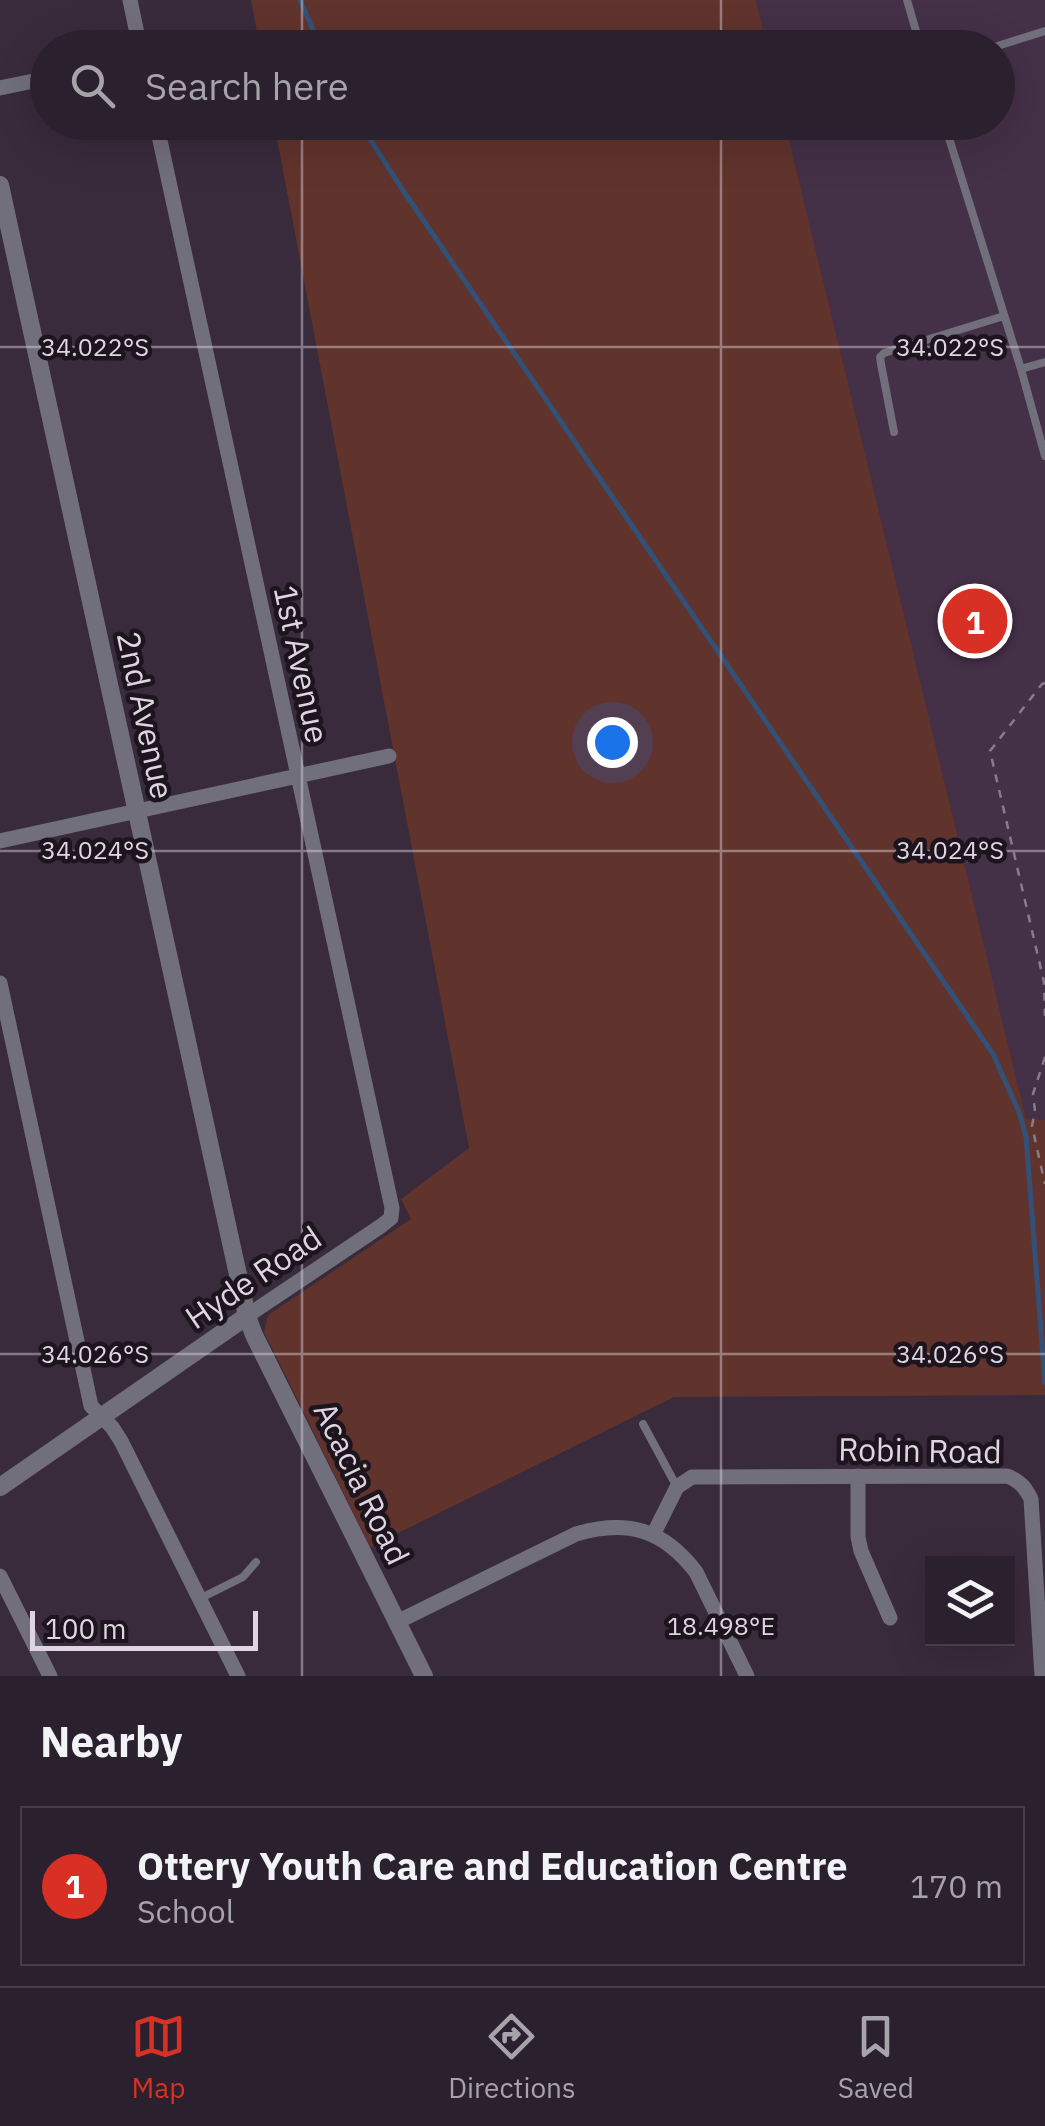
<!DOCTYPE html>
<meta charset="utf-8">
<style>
body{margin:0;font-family:"IBM Plex Sans",sans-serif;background:#332835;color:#f1f3f6}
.controls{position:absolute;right:30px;bottom:30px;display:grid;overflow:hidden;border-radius:0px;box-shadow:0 10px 40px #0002}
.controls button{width:90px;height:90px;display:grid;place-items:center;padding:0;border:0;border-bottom:2px solid #473e49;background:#2b202d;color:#f1f3f6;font:50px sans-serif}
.scale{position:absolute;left:30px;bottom:25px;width:228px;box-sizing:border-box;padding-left:10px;border:5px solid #dfd5e0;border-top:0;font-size:28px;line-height:35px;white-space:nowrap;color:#dfd5e0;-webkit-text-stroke:8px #1c151d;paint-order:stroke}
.you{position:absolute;left:612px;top:742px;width:35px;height:35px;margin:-25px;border:8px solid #fff;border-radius:50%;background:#1a73e8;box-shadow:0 0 0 15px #1a73e833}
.badge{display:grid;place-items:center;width:65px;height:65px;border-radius:50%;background:#d93025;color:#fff;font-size:32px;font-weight:700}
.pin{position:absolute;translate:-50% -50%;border:5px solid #fff;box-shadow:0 2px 10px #0006}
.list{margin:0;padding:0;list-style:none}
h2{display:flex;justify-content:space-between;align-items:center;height:130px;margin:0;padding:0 40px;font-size:42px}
h2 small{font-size:32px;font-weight:400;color:#a6a3aa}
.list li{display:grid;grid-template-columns:65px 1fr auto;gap:30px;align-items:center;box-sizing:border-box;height:160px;margin:0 20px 20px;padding:0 20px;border:2px solid #473e49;border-radius:0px}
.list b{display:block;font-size:38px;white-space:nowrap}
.list p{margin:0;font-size:32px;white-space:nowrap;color:#a6a3aa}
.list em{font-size:32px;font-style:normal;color:#a6a3aa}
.icon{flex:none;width:55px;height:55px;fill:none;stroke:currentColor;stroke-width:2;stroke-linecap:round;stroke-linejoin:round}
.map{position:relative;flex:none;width:1045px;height:1676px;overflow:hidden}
.search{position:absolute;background:#2b202d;box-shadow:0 10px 40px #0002;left:30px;right:30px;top:30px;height:110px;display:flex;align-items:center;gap:25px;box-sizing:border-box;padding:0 35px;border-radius:55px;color:#a6a3aa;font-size:38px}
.sheet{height:310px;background:#2b202d}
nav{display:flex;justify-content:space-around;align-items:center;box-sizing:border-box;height:140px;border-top:2px solid #473e49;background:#2b202d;font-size:28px;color:#a6a3aa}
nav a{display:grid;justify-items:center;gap:5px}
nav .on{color:#d93025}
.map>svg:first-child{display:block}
.built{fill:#443047}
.green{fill:#61332d}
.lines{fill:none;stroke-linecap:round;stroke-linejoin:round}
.stream{stroke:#335177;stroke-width:5}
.path{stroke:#887c8a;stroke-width:2.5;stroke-dasharray:8 8;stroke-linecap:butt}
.service{stroke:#706f7b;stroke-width:8}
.minor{stroke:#706f7b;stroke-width:15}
.tertiary{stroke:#706f7b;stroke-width:18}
.ticks{fill:none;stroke:#dfd5e0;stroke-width:2.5;stroke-opacity:0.45}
.labels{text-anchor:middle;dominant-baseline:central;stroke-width:9;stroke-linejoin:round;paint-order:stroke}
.street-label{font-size:32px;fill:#dfd5e0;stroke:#1c151d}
.ticks-label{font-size:25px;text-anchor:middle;fill:#dfd5e0;stroke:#1c151d;stroke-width:9;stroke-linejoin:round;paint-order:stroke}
</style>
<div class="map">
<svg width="1045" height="1676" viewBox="0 0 1045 1676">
<rect width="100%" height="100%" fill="#392a3c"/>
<path class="built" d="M 756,0 L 1045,0 L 1045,1120 L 1026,1120 L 785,123 L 998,122 L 998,48 L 767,47 Z"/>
<path class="green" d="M 251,0 L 756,0 L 767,47 L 260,47 Z
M 274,123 L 785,123 L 1026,1119 L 1045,1120 L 1045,1395 L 674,1397 L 370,1547 L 264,1332 L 268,1315 L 411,1219 L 401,1199 L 469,1148 Z"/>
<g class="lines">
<path class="stream" d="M 300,0 L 321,48
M 359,122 L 402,189 L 993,1054 L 1019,1112 L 1026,1136 L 1045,1383"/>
<path class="path" d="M 1045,683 L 1042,684 L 990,751 L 1044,982 L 1045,1016
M 1045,1057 L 1033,1094 L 1035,1111 L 1032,1126 L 1045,1184"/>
<path class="service" d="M 907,0 L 921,48
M 991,48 L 1045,31
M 944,122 L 1021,369 L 1045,456
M 1021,369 L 1045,362
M 894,432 L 881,364 L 880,357 L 884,353 L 1004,316
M 643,1424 L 677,1487
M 199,1599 L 243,1577 L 256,1562"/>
<path class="minor" d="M 130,0 L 140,48
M 182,48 L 222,38
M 0,88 L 48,78
M 156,122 L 392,1208 L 391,1218 L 381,1226 L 247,1316
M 0,841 L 389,756
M 0,983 L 91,1406 L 112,1427 L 121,1441 L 238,1676
M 858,1476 L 858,1537 L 861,1551 L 890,1618
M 653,1535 L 677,1487 L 692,1477 L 1007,1476 C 1020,1481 1025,1487 1031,1499 L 1042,1676
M 0,1576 L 50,1676
M 397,1622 L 576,1534 C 627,1519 663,1529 696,1572 L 747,1676"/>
<path class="tertiary" d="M 0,185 L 247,1316 L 254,1335 L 424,1676
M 0,1487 L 247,1316"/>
</g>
<path class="ticks" d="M 302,0 L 302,48M 721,0 L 721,48M 302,122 L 302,1676M 721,122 L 721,1676M 0,347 L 1045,347M 0,851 L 1045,851M 0,1354 L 1045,1354"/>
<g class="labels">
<g class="street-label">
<text transform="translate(302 664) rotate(78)">1st Avenue</text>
<text transform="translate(146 715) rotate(78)">2nd Avenue</text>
<text transform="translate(253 1277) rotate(-34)">Hyde Road</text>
<text transform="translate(920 1450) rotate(1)">Robin Road</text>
<text transform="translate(362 1483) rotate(64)">Acacia Road</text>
</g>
</g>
<g class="ticks-label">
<text x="95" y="356">34.022°S</text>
<text x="950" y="356">34.022°S</text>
<text x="95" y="859">34.024°S</text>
<text x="950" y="859">34.024°S</text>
<text x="95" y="1363">34.026°S</text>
<text x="950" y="1363">34.026°S</text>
<text x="721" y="1635">18.498°E</text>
</g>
</svg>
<div class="controls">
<button><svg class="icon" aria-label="layers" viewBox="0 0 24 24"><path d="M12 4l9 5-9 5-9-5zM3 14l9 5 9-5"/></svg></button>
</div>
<div class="scale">100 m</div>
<div class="you"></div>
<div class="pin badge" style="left:975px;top:621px">1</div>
<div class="search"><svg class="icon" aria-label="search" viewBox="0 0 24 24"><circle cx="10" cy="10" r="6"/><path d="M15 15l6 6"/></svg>Search here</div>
</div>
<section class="sheet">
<h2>Nearby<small></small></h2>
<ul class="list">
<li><span class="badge">1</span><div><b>Ottery Youth Care and Education Centre</b><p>School</p></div><em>170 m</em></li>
</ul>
</section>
<nav>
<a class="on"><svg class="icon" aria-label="map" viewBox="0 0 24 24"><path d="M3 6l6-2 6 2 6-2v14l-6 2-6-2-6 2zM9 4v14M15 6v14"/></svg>Map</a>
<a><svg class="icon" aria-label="directions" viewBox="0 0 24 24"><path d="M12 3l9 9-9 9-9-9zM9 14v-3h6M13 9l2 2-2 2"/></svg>Directions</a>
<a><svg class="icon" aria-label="saved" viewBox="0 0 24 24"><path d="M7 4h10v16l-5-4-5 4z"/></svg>Saved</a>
</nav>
